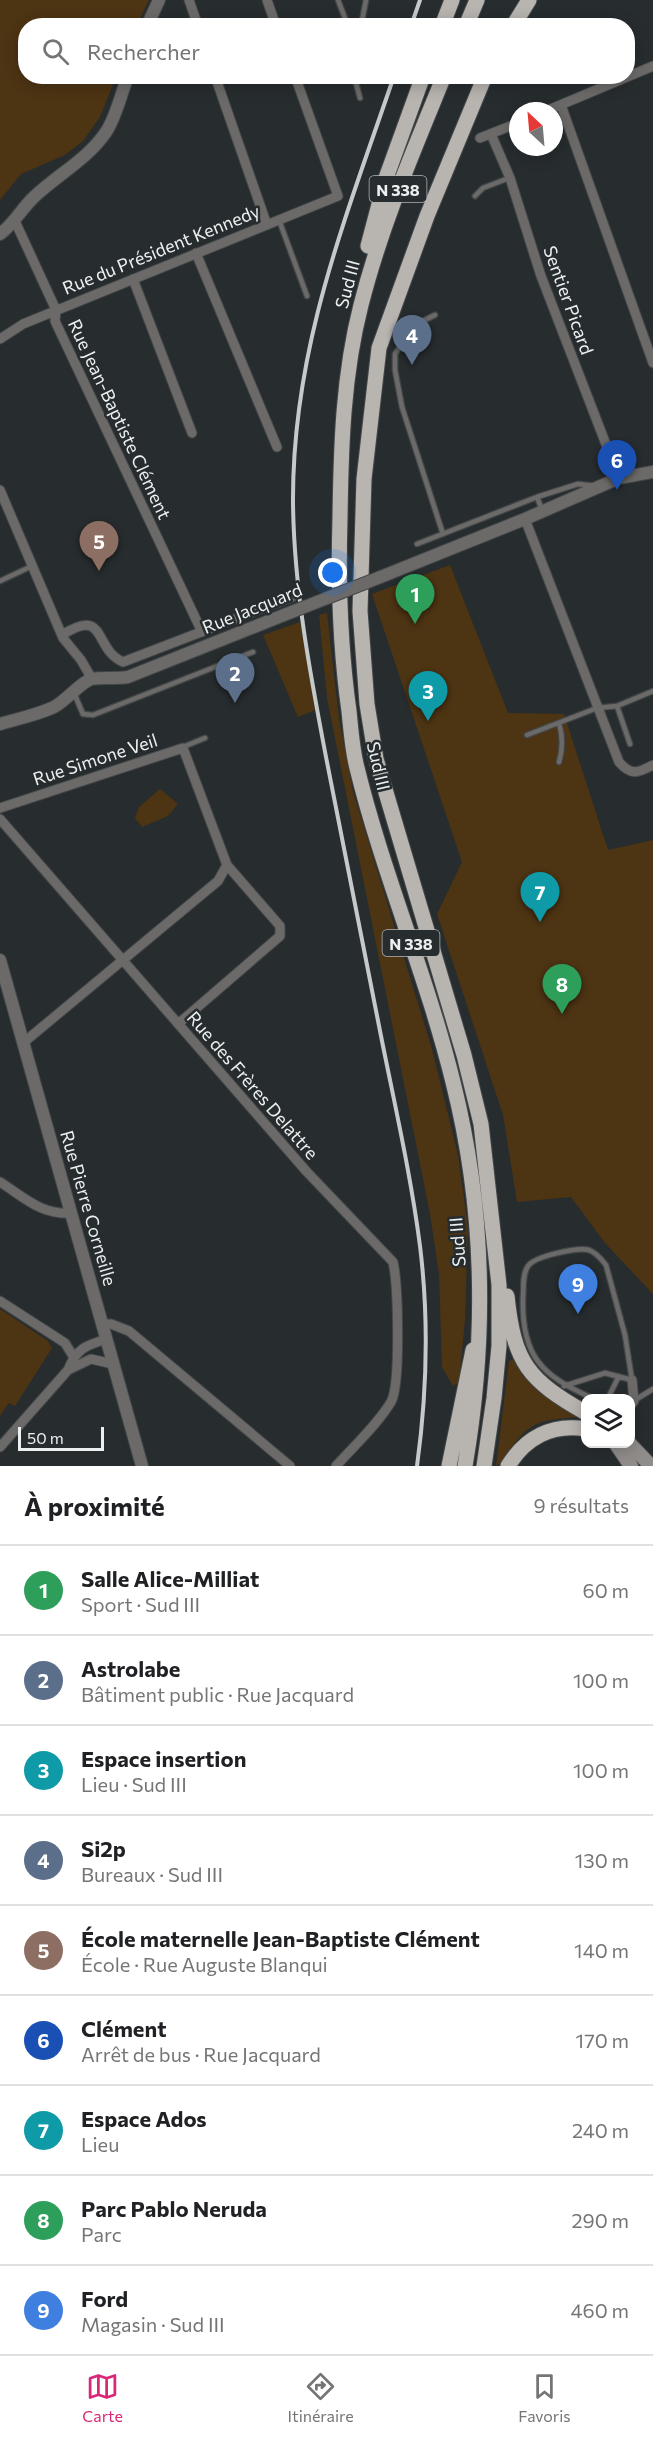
<!DOCTYPE html>
<html lang="fr">
<meta charset="utf-8">
<style>
body{margin:0;font-family:Commissioner,sans-serif;background:#f2f2f2;color:#202124}
.controls{position:absolute;right:18px;bottom:18px;display:grid;overflow:hidden;border-radius:12px;box-shadow:0 3px 15px #0003}
.controls button{width:54px;height:54px;display:grid;place-items:center;padding:0;border:0;border-bottom:2px solid #e0e0e0;background:#fff;color:#202124;font:30px sans-serif}
.compass{position:absolute;left:509px;top:102px;width:54px;height:54px;border-radius:50%;background:#fff;box-shadow:0 3px 15px #0003;rotate:334deg}
.scale{position:absolute;left:18px;bottom:15px;width:86px;box-sizing:border-box;padding-left:6px;border:3px solid #edf0f1;border-top:0;font-size:16px;line-height:21px;white-space:nowrap;color:#edf0f1;-webkit-text-stroke:4px #272c2e;paint-order:stroke}
.you{position:absolute;left:333px;top:573px;width:21px;height:21px;margin:-15px;border:4px solid #fff;border-radius:50%;background:#1a73e8;box-shadow:0 0 0 9px #1a73e833}
.badge{display:grid;place-items:center;width:39px;height:39px;border-radius:50%;background:#db2777;color:#fff;font-size:20px;font-weight:700}
.pin{position:absolute;translate:-50% -50px;filter:drop-shadow(0 2px 3px #0008)}
.pin::after{content:'';position:absolute;top:32px;width:21px;height:18px;background:inherit;clip-path:polygon(0 0,100% 0,50% 100%)}
.list{margin:0;padding:0;list-style:none}
h2{display:flex;justify-content:space-between;align-items:center;height:78px;margin:0;padding:0 24px;font-size:26px}
h2 small{font-size:20px;font-weight:400;color:#757577}
.list li{display:grid;grid-template-columns:39px 1fr auto;gap:18px;align-items:center;box-sizing:border-box;height:90px;padding:0 24px;border-top:2px solid #e0e0e0}
.list b{display:block;font-size:22px;white-space:nowrap}
.list p{margin:0;font-size:20px;white-space:nowrap;color:#757577}
.list em{font-size:20px;font-style:normal;color:#757577}
.icon{flex:none;width:33px;height:33px;fill:none;stroke:currentColor;stroke-width:2;stroke-linecap:round;stroke-linejoin:round}
.map{position:relative;flex:none;width:653px;height:1466px;overflow:hidden}
.search{position:absolute;background:#fff;box-shadow:0 3px 15px #0003;left:18px;right:18px;top:18px;height:66px;display:flex;align-items:center;gap:15px;box-sizing:border-box;padding:0 21px;border-radius:24px;color:#757577;font-size:22px}
.sheet{height:888px;background:#fff}
nav{display:flex;justify-content:space-around;align-items:center;box-sizing:border-box;height:84px;border-top:2px solid #e0e0e0;background:#fff;font-size:16px;color:#757577}
nav a{display:grid;justify-items:center;gap:3px}
nav .on{color:#db2777}
.map>svg:first-child{display:block}
.green{fill:#4d3413}
.lines{fill:none;stroke-linecap:round;stroke-linejoin:round}
.service-casing{stroke:#434749;stroke-width:7}
.minor-casing{stroke:#434749;stroke-width:11}
.tertiary-casing{stroke:#434749;stroke-width:14}
.secondary-casing{stroke:#434749;stroke-width:16}
.trunk-casing{stroke:#434749;stroke-width:17}
.service{stroke:#6b6a68;stroke-width:4.5}
.minor{stroke:#6b6a68;stroke-width:9}
.tertiary{stroke:#6b6a68;stroke-width:12}
.secondary{stroke:#8f8c8a;stroke-width:14}
.trunk{stroke:#b8b4b0;stroke-width:15}
.rail{stroke:#c5c9ca;stroke-width:4}
.tertiary-bridge-casing{stroke:#434749;stroke-width:14;stroke-linecap:butt}
.tertiary-bridge{stroke:#6b6a68;stroke-width:12}
.labels{text-anchor:middle;dominant-baseline:central;stroke-width:5;stroke-linejoin:round;paint-order:stroke}
.shield{fill:#272c2e;stroke:#b2b5b6;stroke-width:1.5}
.shield-label{font-size:16px;font-weight:bold;fill:#edf0f1}
.street-label{font-size:18px;fill:#edf0f1;stroke:#272c2e}
</style>
<div class="map">
<svg width="653" height="1466" viewBox="0 0 653 1466">
<rect width="100%" height="100%" fill="#272c2e"/>
<path class="green" d="M 0,0 L 149,0 L 137,25 L 26,26 L 26,76 L 116,77 L 100,117 L 83,141 L 65,155 L 21,174 L 0,200 Z
M 450,565 L 508,713 L 564,714 L 608,850 L 653,840 L 653,1294 L 605,1243 L 571,1197 L 517,1202 L 503,1115 L 437,914 L 462,862 L 372,594 Z
M 327,613 L 339,719 L 353,792 L 432,1049 L 458,1155 L 468,1227 L 465,1320 L 459,1382 L 453,1386 L 442,1367 L 439,1274 L 430,1214 L 327,698 L 319,615 Z
M 300,622 L 315,710 L 298,717 L 263,635 Z
M 160,789 L 178,804 L 168,816 L 142,827 L 135,818 L 139,807 Z
M 0,1309 L 48,1341 L 52,1348 L 15,1406 L 9,1403 L 0,1416 Z
M 514,1359 C 532,1391 550,1401 583,1416 C 556,1421 538,1415 517,1440 C 510,1448 505,1461 496,1466 L 509,1361 Z"/>
<g class="lines">
<defs>
<path id="service" d="M 338,0 L 348,26
M 361,26 L 366,0
M 354,76 L 360,98
M 475,196 L 483,188 L 509,178
M 279,220 L 307,296
M 435,315 L 415,325 L 395,354 L 395,370 L 402,407 L 443,534
M 542,510 L 537,497 L 578,484 L 596,486
M 417,544 L 537,497
M 0,581 L 32,566
M 74,693 L 83,714 L 93,715 L 253,652
M 617,706 L 630,744
M 527,735 L 597,708 L 617,706 L 653,691
M 183,747 L 205,738
M 559,762 C 563,749 563,737 559,723
M 564,1386 L 605,1373 L 632,1380 L 625,1335 L 606,1265 C 601,1259 597,1253 589,1250 C 578,1247 535,1256 528,1266 C 522,1275 524,1287 523,1297 C 521,1356 542,1376 592,1398
M 608,1398 L 618,1378
M 635,1400 L 653,1389"/>
<path id="minor" d="M 189,0 L 198,26
M 267,0 L 276,26
M 215,76 L 267,225
M 561,105 L 653,363
M 546,111 L 653,66
M 491,134 L 510,178 L 541,276 L 619,478
M 480,138 L 518,123
M 14,219 L 56,310 L 55,321 L 202,632
M 196,253 L 277,447
M 133,279 L 192,433
M 0,339 L 23,324 L 338,196 L 295,76
M 0,490 L 63,638 L 81,660 L 92,679
M 525,519 L 619,762 C 631,776 638,773 653,765
M 62,635 C 107,606 93,649 123,662 L 292,597
M 0,808 L 183,748 L 227,865 L 280,926 L 280,936 L 178,1024
M 0,819 L 307,1172 L 393,1262 C 398,1284 401,1384 391,1402 C 377,1425 354,1446 336,1466
M 23,1043 L 218,881 L 227,865
M 0,1182 C 25,1198 41,1215 72,1213
M 0,1301 L 65,1343 L 73,1356
M 103,1324 L 111,1324 L 129,1331 L 290,1466
M 68,1370 L 91,1359 L 113,1364
M 630,1406 L 634,1401 L 632,1380
M 0,1447 L 68,1370 C 76,1349 86,1345 107,1339"/>
<path id="tertiary" d="M 147,26 L 159,0
M 0,234 C 14,224 22,208 34,197 C 57,175 88,159 106,132 C 116,117 121,94 128,76
M 378,578 L 525,519 L 619,478 L 653,472
M 0,724 C 17,719 37,715 54,707 C 67,700 80,683 91,679 C 101,677 117,679 128,677 L 284,615
M 0,960 L 142,1466"/>
<path id="secondary" d="M 616,1444 L 631,1466
M 630,1444 L 651,1466"/>
<path id="trunk" d="M 442,26 L 452,0
M 466,26 L 477,0
M 513,26 L 529,0
M 444,76 C 413,152 381,226 361,305 C 343,375 341,446 340,518 C 338,583 340,647 349,711 C 351,730 352,749 357,768 C 383,874 427,976 453,1082 C 485,1209 487,1338 465,1466
M 368,246 L 386,178 L 423,76
M 507,1296 C 514,1363 528,1380 586,1413
M 449,1466 L 473,1350
M 484,1466 L 494,1398 L 499,1346 L 499,1285 L 481,1124 L 464,1055 L 376,759 L 367,704 L 360,611 L 364,479 L 379,348 L 427,216 L 485,76
M 508,1466 C 525,1438 552,1423 586,1429"/>
</defs>
<use href="#service" class="service-casing"/>
<use href="#minor" class="minor-casing"/>
<use href="#tertiary" class="tertiary-casing"/>
<use href="#secondary" class="secondary-casing"/>
<use href="#trunk" class="trunk-casing"/>
<use href="#service" class="service"/>
<use href="#minor" class="minor"/>
<use href="#tertiary" class="tertiary"/>
<use href="#secondary" class="secondary"/>
<use href="#trunk" class="trunk"/>
<path class="rail" d="M 411,26 L 420,0
M 394,76 C 345,220 292,349 293,503 C 294,589 310,673 326,757 C 345,850 363,943 381,1036 C 395,1106 411,1176 420,1246 C 429,1319 427,1393 417,1466"/>
<defs>
<path id="tertiary-bridge" d="M 284,615 L 378,578"/>
</defs>
<use href="#tertiary-bridge" class="tertiary-bridge-casing"/>
<use href="#tertiary-bridge" class="tertiary-bridge"/>
</g>
<g class="labels">
<g class="shield">
<rect x="369.5" y="176" width="57" height="26" rx="4.5"/>
<rect x="382.5" y="930" width="57" height="26" rx="4.5"/>
</g>
<g class="shield-label">
<text x="398" y="189">N 338</text>
<text x="411" y="943">N 338</text>
</g>
<g class="street-label">
<text transform="translate(161 249) rotate(-22)">Rue du Président Kennedy</text>
<text transform="translate(347 284) rotate(-75)">Sud III</text>
<text transform="translate(569 300) rotate(70)">Sentier Picard</text>
<text transform="translate(120 419) rotate(65)">Rue Jean-Baptiste Clément</text>
<text transform="translate(252 608) rotate(-22)">Rue Jacquard</text>
<text transform="translate(95 759) rotate(-18)">Rue Simone Veil</text>
<text transform="translate(379 766) rotate(77)">Sud III</text>
<text transform="translate(253 1085) rotate(49)">Rue des Frères Delattre</text>
<text transform="translate(89 1208) rotate(74)">Rue Pierre Corneille</text>
<text transform="translate(457 1242) rotate(-94)">Sud III</text>
</g>
</g>
</svg>
<div class="controls">
<button><svg class="icon" aria-label="layers" viewBox="0 0 24 24"><path d="M12 4l9 5-9 5-9-5zM3 14l9 5 9-5"/></svg></button>
</div>
<svg class="compass" viewBox="-18 -18 36 36"><path d="M0-13l5 13h-10z" fill="#e53935"/><path d="M0 13l5-13h-10z" fill="#757577"/></svg>
<div class="scale">50 m</div>
<div class="you"></div>
<div class="pin badge" style="left:415px;top:624px;background:#2e9e5b">1</div>
<div class="pin badge" style="left:235px;top:703px;background:#5c6f8a">2</div>
<div class="pin badge" style="left:428px;top:721px;background:#0f9aa8">3</div>
<div class="pin badge" style="left:412px;top:365px;background:#5c6f8a">4</div>
<div class="pin badge" style="left:99px;top:571px;background:#8d6e63">5</div>
<div class="pin badge" style="left:617px;top:490px;background:#1a4fb4">6</div>
<div class="pin badge" style="left:540px;top:922px;background:#0f9aa8">7</div>
<div class="pin badge" style="left:562px;top:1014px;background:#2e9e5b">8</div>
<div class="pin badge" style="left:578px;top:1314px;background:#3f7fe0">9</div>
<div class="search"><svg class="icon" aria-label="search" viewBox="0 0 24 24"><circle cx="10" cy="10" r="6"/><path d="M15 15l6 6"/></svg>Rechercher</div>
</div>
<section class="sheet">
<h2>À proximité<small>9 résultats</small></h2>
<ul class="list">
<li><span class="badge" style="background:#2e9e5b">1</span><div><b>Salle Alice-Milliat</b><p>Sport · Sud III</p></div><em>60 m</em></li>
<li><span class="badge" style="background:#5c6f8a">2</span><div><b>Astrolabe</b><p>Bâtiment public · Rue Jacquard</p></div><em>100 m</em></li>
<li><span class="badge" style="background:#0f9aa8">3</span><div><b>Espace insertion</b><p>Lieu · Sud III</p></div><em>100 m</em></li>
<li><span class="badge" style="background:#5c6f8a">4</span><div><b>Si2p</b><p>Bureaux · Sud III</p></div><em>130 m</em></li>
<li><span class="badge" style="background:#8d6e63">5</span><div><b>École maternelle Jean-Baptiste Clément</b><p>École · Rue Auguste Blanqui</p></div><em>140 m</em></li>
<li><span class="badge" style="background:#1a4fb4">6</span><div><b>Clément</b><p>Arrêt de bus · Rue Jacquard</p></div><em>170 m</em></li>
<li><span class="badge" style="background:#0f9aa8">7</span><div><b>Espace Ados</b><p>Lieu</p></div><em>240 m</em></li>
<li><span class="badge" style="background:#2e9e5b">8</span><div><b>Parc Pablo Neruda</b><p>Parc</p></div><em>290 m</em></li>
<li><span class="badge" style="background:#3f7fe0">9</span><div><b>Ford</b><p>Magasin · Sud III</p></div><em>460 m</em></li>
</ul>
</section>
<nav>
<a class="on"><svg class="icon" aria-label="map" viewBox="0 0 24 24"><path d="M3 6l6-2 6 2 6-2v14l-6 2-6-2-6 2zM9 4v14M15 6v14"/></svg>Carte</a>
<a><svg class="icon" aria-label="directions" viewBox="0 0 24 24"><path d="M12 3l9 9-9 9-9-9zM9 14v-3h6M13 9l2 2-2 2"/></svg>Itinéraire</a>
<a><svg class="icon" aria-label="saved" viewBox="0 0 24 24"><path d="M7 4h10v16l-5-4-5 4z"/></svg>Favoris</a>
</nav>
